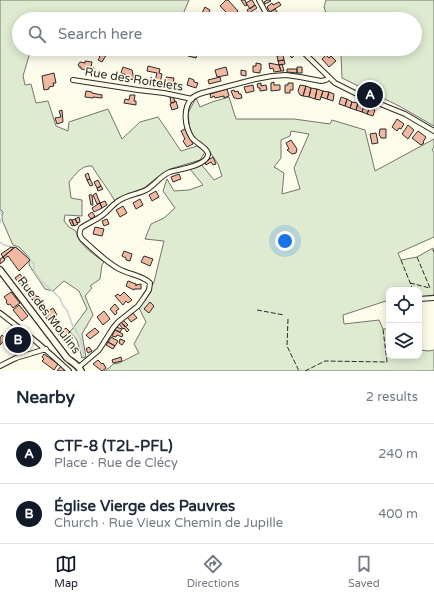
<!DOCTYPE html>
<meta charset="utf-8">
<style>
body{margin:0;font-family:"Varela Round",sans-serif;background:#f6f6f7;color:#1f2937}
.controls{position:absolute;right:12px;bottom:12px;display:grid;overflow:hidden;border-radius:8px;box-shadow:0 2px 10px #0003}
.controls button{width:36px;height:36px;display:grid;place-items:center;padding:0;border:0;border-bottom:1px solid #e0e1e3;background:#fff;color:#1f2937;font:20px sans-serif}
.you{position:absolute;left:285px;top:241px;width:14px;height:14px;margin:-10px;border:3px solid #fff;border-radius:50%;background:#1a73e8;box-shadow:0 0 0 6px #1a73e833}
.badge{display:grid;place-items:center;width:26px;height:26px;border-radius:50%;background:#111827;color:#fff;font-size:13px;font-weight:700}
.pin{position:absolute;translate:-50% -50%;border:2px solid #fff;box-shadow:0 1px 4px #0006}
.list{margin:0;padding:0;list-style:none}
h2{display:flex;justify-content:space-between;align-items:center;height:52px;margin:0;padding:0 16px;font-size:17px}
h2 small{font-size:13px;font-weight:400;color:#747a83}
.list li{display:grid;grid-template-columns:26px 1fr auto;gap:12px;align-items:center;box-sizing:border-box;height:60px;padding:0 16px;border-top:1px solid #e0e1e3}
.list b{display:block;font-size:15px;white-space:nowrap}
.list p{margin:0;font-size:13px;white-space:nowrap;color:#747a83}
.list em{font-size:13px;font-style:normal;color:#747a83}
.icon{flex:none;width:22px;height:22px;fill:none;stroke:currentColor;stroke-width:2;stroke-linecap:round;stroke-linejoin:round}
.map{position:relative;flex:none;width:434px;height:371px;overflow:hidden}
.search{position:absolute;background:#fff;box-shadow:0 2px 10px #0003;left:12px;right:12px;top:12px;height:44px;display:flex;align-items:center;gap:10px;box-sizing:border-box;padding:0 14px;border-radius:22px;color:#747a83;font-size:15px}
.sheet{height:172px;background:#fff}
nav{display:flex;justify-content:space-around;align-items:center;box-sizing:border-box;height:56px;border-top:1px solid #e0e1e3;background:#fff;font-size:11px;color:#747a83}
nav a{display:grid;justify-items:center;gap:2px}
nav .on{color:#111827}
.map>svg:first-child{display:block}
.green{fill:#deebd1;stroke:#74746e;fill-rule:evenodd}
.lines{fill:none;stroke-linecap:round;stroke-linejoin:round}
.stream{stroke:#c7d0d0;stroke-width:1.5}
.building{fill:#f2b8a0;stroke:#2b2b2b}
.minor-casing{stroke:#2b2b2b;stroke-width:6}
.tertiary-casing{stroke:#2b2b2b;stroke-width:8}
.minor{stroke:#fdfbea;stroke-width:4}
.tertiary{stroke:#fdfbea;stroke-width:5.5}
.fence{stroke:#2b2b2b;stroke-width:1;stroke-dasharray:5 2;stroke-linecap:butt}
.labels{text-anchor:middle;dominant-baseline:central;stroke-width:3;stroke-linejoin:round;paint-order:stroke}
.street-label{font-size:12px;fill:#2b2b2b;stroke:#fdfbea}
</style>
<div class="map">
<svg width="434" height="371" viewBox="0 0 434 371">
<rect width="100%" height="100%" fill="#fdfbea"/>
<path class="green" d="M 0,0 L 189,0 L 181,19 L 19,19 L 19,49 L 31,49 L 23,76 L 25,85 L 31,84 L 36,103 L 48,101 L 56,126 L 68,131 L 69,122 L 108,109 L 122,139 L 140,122 L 158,117 L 181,151 L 197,146 L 205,152 L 200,160 L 170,169 L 155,179 L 143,189 L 123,196 L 115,201 C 108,189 99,178 92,166 C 81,165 75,175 69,182 L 71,198 L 82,200 L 82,216 L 65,215 L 64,221 L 69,227 L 76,231 C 77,244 95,255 104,262 L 102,265 L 100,279 L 90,286 L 92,288 L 85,296 L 93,315 L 82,334 L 86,357 L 82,358 L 77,340 L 70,332 L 87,309 L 79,291 L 64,281 L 53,291 L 45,289 L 29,265 L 29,257 L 19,247 L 13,245 L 2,220 L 3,212 L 0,209 Z
M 326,0 L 434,0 L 434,126 L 399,106 L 342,78 L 341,54 L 340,49 L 415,49 L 415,19 L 328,19 L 324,7 Z
M 229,97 L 236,119 L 294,119 L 330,124 L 332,120 L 365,130 L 375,171 L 434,139 L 434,147 L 432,150 L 434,152 L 434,237 L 398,253 L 401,260 L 417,257 L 433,248 L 433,250 L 434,250 L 434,295 L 419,297 L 419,290 L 389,290 L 389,300 L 343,315 L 344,324 L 379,320 L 383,329 L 389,329 L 389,356 L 419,356 L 419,350 L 429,351 L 434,350 L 434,371 L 104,371 L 109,368 L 113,364 L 119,363 L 139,353 L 134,344 L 146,322 L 139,308 L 154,282 L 164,241 L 145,239 L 151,224 L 164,218 L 175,208 L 163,191 L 167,179 L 174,191 L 189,190 L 203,185 L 190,169 L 201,164 L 214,180 L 222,176 L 218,164 L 212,155 L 208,148 L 199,143 L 190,131 L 188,113 L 196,98 L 200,107 L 212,102 ZM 291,131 L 309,134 L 294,168 L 300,189 L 282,194 L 284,173 L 274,167 L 281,158 L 281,140 L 290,136 Z"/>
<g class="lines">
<path class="stream" d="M 0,210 L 2,216 L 0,223
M 0,242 L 4,245 L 17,248 L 28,257 L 34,264 L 34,271 L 41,281 L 60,298 L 63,306 L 67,310 L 72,324 L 78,334 L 81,340 L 84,356"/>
</g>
<path class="building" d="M 226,0 L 228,0 L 238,11 L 231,17 L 220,6 Z
M 241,0 L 245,0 L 247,5 L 245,6 Z
M 251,0 L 252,0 L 255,5 L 250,9 L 246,3 Z
M 267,0 L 270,0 L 271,1 L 265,4 L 264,2 Z
M 279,2 L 281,5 L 270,12 L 267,7 L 272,3 L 273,5 Z
M 255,5 L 257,8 L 249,13 L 247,10 Z
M 205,7 L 210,10 L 206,18 L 201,15 Z
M 275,9 L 278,13 L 273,17 L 270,12 Z
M 257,12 L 261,18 L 251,19 L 250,16 Z
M 215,13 L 220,15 L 218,19 L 212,19 Z
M 278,13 L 283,18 L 274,19 L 273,17 Z
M 103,49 L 108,52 L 102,62 L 98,60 L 100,57 L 99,56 Z
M 169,49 L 176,49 L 176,55 L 169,54 Z
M 189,49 L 198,49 L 196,58 L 188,56 Z
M 207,49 L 220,49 L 219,54 L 211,53 L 211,55 L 207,54 Z
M 290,49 L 295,54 L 292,58 L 287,53 Z
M 328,49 L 332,49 L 335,52 L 333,54 Z
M 283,55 L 284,60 L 278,61 L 277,56 Z
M 326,55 L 329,58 L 331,56 L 336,61 L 329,67 L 322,59 Z
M 284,60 L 285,64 L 279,65 L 278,61 Z
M 85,61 L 92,62 L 91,67 L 94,68 L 93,73 L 87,72 L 87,70 L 81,69 L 81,67 L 79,67 L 79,66 L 78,65 L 80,62 L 85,63 Z
M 256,63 L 261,64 L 261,70 L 260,70 L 260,73 L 253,72 L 253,66 L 256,66 Z
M 269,63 L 279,65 L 281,71 L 274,72 L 273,68 L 270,69 Z
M 282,64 L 284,71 L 281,71 L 279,65 Z
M 148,66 L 160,69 L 159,73 L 162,74 L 160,83 L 155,81 L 157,73 L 147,71 Z
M 123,67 L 132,70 L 134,79 L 128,80 L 126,75 L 121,73 Z
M 226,67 L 228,75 L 217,77 L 215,70 Z
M 297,67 L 302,67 L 302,73 L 297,73 Z
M 287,69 L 297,69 L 297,73 L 287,72 Z
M 241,70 L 246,71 L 246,76 L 241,75 Z
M 54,73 L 56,83 L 53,83 L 54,86 L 49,87 L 49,89 L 44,90 L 42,76 Z
M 166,77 L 174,78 L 173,84 L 171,84 L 171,88 L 166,87 L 167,82 L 165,82 Z
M 220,77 L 221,81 L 209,84 L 208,80 Z
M 189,78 L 194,80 L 194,82 L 198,83 L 196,88 L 187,85 Z
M 274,82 L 274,85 L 280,85 L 280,90 L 271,91 L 271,83 Z
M 176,83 L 183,84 L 182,91 L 180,90 L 180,89 L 176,88 Z
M 261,83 L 261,86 L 266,85 L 267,90 L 260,91 L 260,88 L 258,88 L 257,84 Z
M 288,83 L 293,83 L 293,90 L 290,90 L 290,93 L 285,93 L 285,85 L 288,85 Z
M 253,85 L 254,91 L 246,93 L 244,87 Z
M 300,85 L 306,86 L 303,96 L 300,95 L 298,91 Z
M 306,86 L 311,88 L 309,97 L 303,96 Z
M 311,88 L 317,89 L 315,99 L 309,97 Z
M 227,89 L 229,96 L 224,98 L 224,96 L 215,98 L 214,96 L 211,98 L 210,94 Z
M 317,89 L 323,91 L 320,100 L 315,99 Z
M 234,90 L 235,92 L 238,91 L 239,94 L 241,94 L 242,98 L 237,99 L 236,98 L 234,98 L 231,91 Z
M 86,91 L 92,92 L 92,93 L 102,95 L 102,98 L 93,97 L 93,98 L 85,97 Z
M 323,91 L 329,92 L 327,99 L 321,97 Z
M 329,92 L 334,94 L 333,101 L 327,99 Z
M 369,92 L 372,94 L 371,97 L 367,96 Z
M 130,95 L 135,95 L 134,101 L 136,101 L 136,105 L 124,103 L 125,99 L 129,100 Z
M 173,96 L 175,102 L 171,103 L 170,97 Z
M 341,97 L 347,99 L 345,106 L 339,104 Z
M 347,99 L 352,102 L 350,108 L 345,106 Z
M 176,101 L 178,108 L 172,110 L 170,104 Z
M 352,102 L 358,103 L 356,110 L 350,108 Z
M 358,103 L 364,106 L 362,112 L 356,110 Z
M 364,106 L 370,107 L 367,114 L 362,112 Z
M 370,107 L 375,110 L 373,116 L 367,114 Z
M 62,110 L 63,122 L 57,124 L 55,118 L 61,117 L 59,111 Z
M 397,119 L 404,124 L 401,129 L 399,128 L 397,131 L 392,127 Z
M 408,125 L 414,130 L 408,139 L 402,134 Z
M 185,129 L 193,144 L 187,147 L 183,141 L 185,139 L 181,131 Z
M 380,129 L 386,129 L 386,138 L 381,138 L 380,136 L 379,135 Z
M 418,131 L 426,137 L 423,142 L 424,143 L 421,145 L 412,138 Z
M 376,133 L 378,143 L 372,144 L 370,134 Z
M 291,140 L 297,149 L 296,153 L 292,154 L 287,150 L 289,149 L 286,143 Z
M 213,157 L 216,164 L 213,165 L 211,162 L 206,165 L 205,162 Z
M 88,173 L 90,179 L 87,180 L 85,175 Z
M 179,174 L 181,179 L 173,182 L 171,177 Z
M 90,179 L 93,185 L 90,186 L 87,180 Z
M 98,180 L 101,186 L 97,188 L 94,182 Z
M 101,186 L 103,189 L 98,191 L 97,188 Z
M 156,191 L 159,197 L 152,201 L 149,195 Z
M 96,193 L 100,203 L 97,204 L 93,195 Z
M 89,195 L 92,195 L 93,205 L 91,205 Z
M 140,199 L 143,205 L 136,209 L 133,203 Z
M 105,201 L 107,205 L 102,208 L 100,203 Z
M 100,203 L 102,208 L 94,212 L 92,208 Z
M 123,206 L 127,213 L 120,217 L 116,210 Z
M 92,212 L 95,216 L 91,219 L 88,215 Z
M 79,217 L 80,222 L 77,223 L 75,219 Z
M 71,219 L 74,225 L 72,226 L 69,220 Z
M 75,219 L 78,224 L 74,226 L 72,220 Z
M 107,219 L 109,224 L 104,226 L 102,221 Z
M 95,227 L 104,229 L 102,236 L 93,234 Z
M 11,247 L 14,248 L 3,257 L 1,254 Z
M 15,247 L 18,249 L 30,260 L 19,271 L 8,256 L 4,259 L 3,257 Z
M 124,251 L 132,254 L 130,261 L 126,260 L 126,258 L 122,256 Z
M 144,256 L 153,259 L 150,266 L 141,262 Z
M 3,257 L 5,260 L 0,264 L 0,259 Z
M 20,274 L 23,278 L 18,282 L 15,278 Z
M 23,278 L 26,282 L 21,285 L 18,282 Z
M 128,281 L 136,284 L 136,286 L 136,285 L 141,284 L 141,289 L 134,289 L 134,290 L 126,286 Z
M 26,282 L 28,286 L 24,289 L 21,285 Z
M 28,286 L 31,290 L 27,293 L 24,289 Z
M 11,292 L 20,303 L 13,308 L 10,304 L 8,305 L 6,302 L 7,301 L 4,297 Z
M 124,292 L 132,300 L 128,303 L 126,301 L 123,305 L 115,296 L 118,294 L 120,296 Z
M 34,293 L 37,297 L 33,300 L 29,297 Z
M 38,296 L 41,300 L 35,304 L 33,300 Z
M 41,300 L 44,304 L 38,308 L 35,304 Z
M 150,302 L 154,306 L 149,313 L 144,309 Z
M 115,304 L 119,309 L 116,311 L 117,313 L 115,315 L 110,309 Z
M 19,305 L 28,316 L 22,321 L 13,310 Z
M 53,308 L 57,315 L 48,321 L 44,314 Z
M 104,311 L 110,319 L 103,325 L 97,317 Z
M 133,313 L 137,318 L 131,322 L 127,317 Z
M 56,319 L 60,326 L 56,329 L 50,324 Z
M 123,320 L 128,325 L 125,327 L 121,322 Z
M 121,322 L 129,330 L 127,332 L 124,328 L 123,329 L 119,324 Z
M 116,327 L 122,329 L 120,332 L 115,330 Z
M 66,328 L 70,332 L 62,339 L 58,334 Z
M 95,328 L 99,332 L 90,339 L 86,335 Z
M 115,330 L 123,334 L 122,337 L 117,335 L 116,337 L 112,336 Z
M 11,333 L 26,338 L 24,344 L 28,347 L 28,349 L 15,342 L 14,345 L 11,344 L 11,341 L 9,339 Z
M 2,335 L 6,339 L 0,345 L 0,338 Z
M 111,337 L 118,341 L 115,346 L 108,342 Z
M 120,339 L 125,341 L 122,345 L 119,343 Z
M 71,340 L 76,347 L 71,350 L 66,343 Z
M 108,342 L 115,346 L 113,349 L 106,345 Z
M 89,347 L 92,351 L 88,353 L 86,349 Z
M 44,354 L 58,364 L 54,370 L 42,361 L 44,359 L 42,357 Z
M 121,357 L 122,361 L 113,363 L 112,360 Z
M 98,360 L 102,364 L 103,363 L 106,368 L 102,371 L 93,364 Z
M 61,366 L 66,371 L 57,371 Z"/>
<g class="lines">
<defs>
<path id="minor" d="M 259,0 L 266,13 L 271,19
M 300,49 L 335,83 L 363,97 L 405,114 L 434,131
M 73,80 L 138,90 L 164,93 L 192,99
M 419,299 L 434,298
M 0,313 C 24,331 47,350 69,371
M 0,366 L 16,358 L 46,349
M 79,367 L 99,350 L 113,328 L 118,322 L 138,306 L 143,299 L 149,290 L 150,283 C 144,276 128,274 119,269 C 106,262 93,249 82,239 C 79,235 79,233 81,228 C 88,223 97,220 104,214 C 110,209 114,203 120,200 C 128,195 138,194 146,190 C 155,185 161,175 170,172 C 179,169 206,166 208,155 C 209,149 196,143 192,138 C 185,127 182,109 192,98 C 196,95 201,93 206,92 L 256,79 L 272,76 L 286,75 L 300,77 L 321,81 L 326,80 L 329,77"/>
<path id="tertiary" d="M 0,270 L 67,358 C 72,362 78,365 81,371"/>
</defs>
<use href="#minor" class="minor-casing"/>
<use href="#tertiary" class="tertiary-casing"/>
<use href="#minor" class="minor"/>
<use href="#tertiary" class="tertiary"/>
<path class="fence" d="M 433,250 L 434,252
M 401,260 L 413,290
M 410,283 L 430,288 L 417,257
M 257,310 L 284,315
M 288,319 L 287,346 L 299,371
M 305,371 L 325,361 L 387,362 L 383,329"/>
</g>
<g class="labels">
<g class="street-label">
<text transform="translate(134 79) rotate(9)">Rue des Roitelets</text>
<text transform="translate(49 315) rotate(52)">Rue des Moulins</text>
</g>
</g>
</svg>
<div class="controls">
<button><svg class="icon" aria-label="locate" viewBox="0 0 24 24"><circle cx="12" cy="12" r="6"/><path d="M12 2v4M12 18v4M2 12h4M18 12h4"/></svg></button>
<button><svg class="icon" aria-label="layers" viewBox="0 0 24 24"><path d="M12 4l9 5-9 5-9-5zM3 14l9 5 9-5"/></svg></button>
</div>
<div class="you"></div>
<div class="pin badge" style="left:370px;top:95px">A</div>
<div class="pin badge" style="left:18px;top:340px">B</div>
<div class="search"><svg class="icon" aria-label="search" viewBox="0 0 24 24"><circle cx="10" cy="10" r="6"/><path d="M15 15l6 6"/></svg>Search here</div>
</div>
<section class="sheet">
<h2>Nearby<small>2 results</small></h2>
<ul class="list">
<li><span class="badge">A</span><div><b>CTF-8 (T2L-PFL)</b><p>Place · Rue de Clécy</p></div><em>240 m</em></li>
<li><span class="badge">B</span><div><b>Église Vierge des Pauvres</b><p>Church · Rue Vieux Chemin de Jupille</p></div><em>400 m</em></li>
</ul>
</section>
<nav>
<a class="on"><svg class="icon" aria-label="map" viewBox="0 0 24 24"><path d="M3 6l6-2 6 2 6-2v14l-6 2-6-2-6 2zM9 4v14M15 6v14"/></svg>Map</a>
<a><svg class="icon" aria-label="directions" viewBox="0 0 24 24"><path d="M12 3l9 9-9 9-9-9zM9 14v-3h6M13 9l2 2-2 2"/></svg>Directions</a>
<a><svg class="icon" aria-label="saved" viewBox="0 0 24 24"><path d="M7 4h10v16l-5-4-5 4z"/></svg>Saved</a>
</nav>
